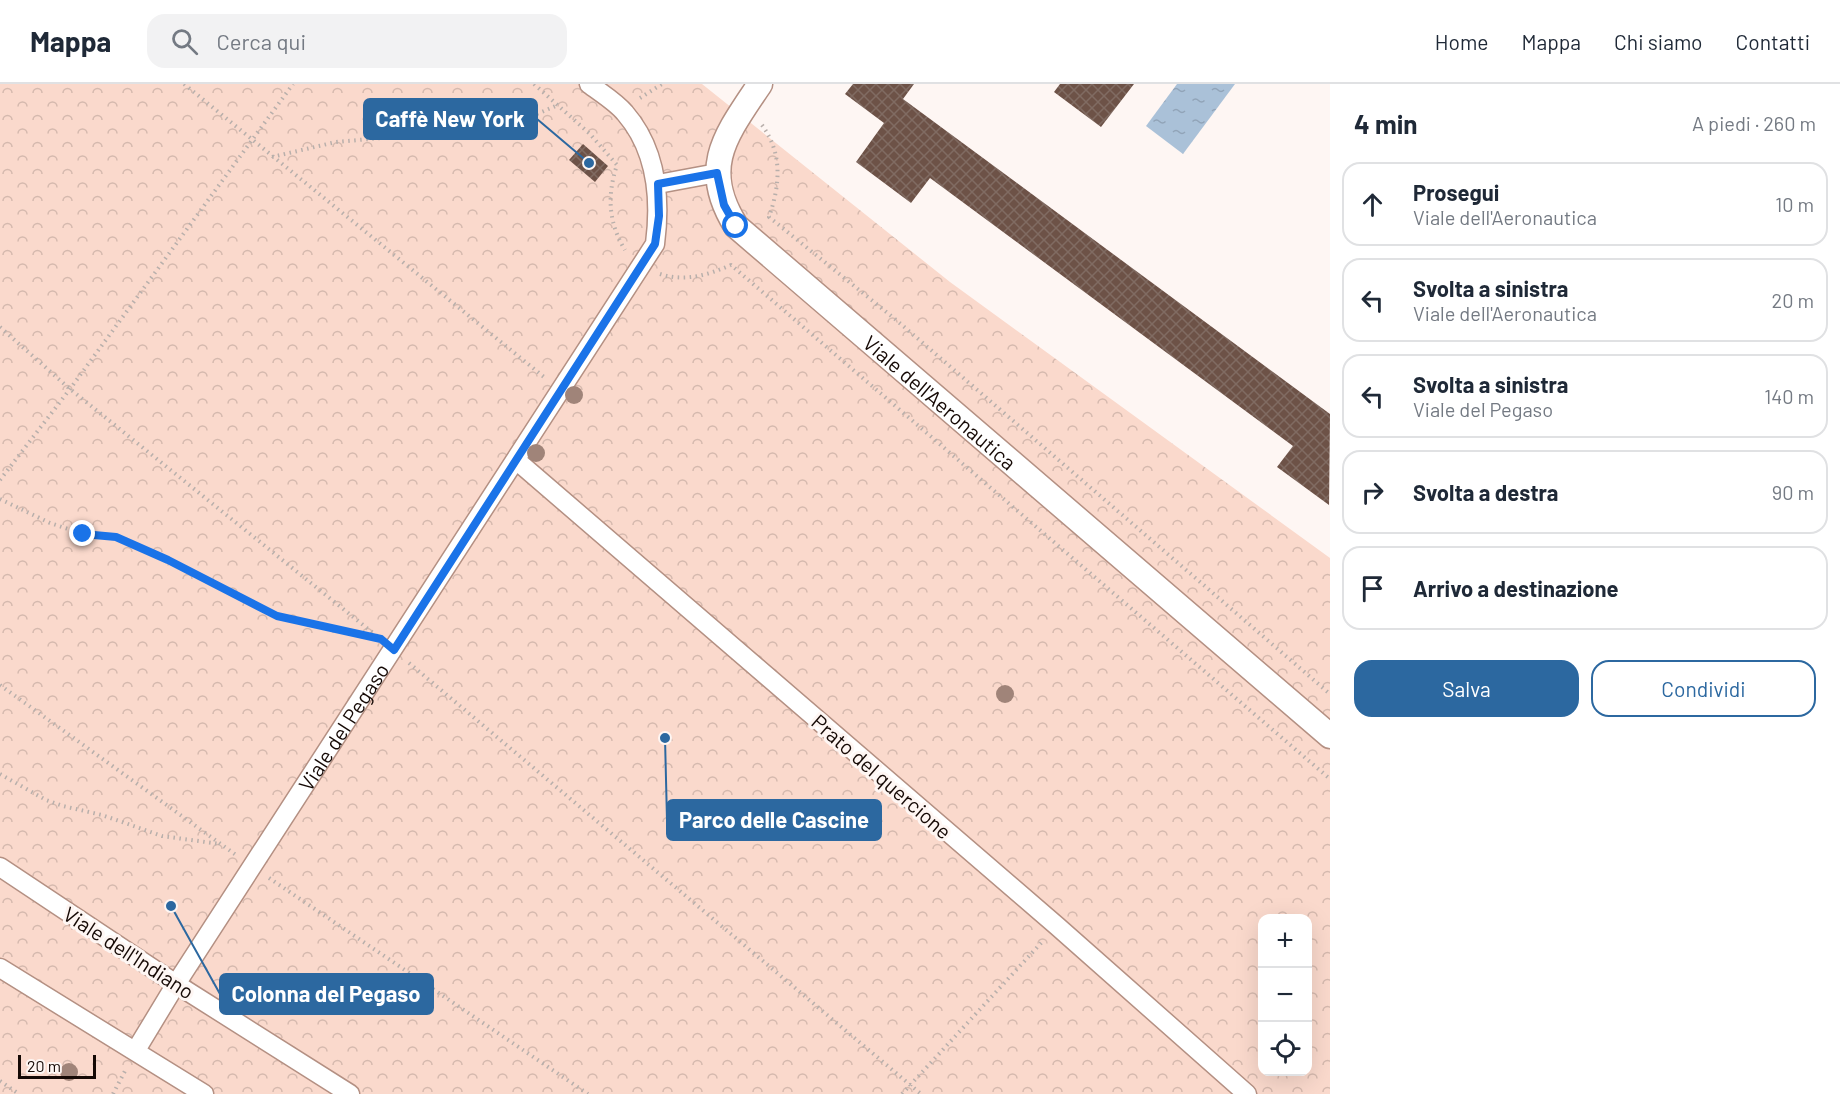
<!DOCTYPE html>
<html lang="it">
<meta charset="utf-8">
<style>
body{margin:0;font-family:Barlow,sans-serif;background:#f2f2f3;color:#1f2937}
.controls{position:absolute;right:18px;bottom:18px;display:grid;overflow:hidden;border-radius:12px;box-shadow:0 6px 24px #0002}
.controls button{width:54px;height:54px;display:grid;place-items:center;padding:0;border:0;border-bottom:2px solid #e0e1e3;background:#fff;color:#1f2937;font:30px sans-serif}
.scale{position:absolute;left:18px;bottom:15px;width:78px;box-sizing:border-box;padding-left:6px;border:3px solid #150905;border-top:0;font-size:16px;line-height:21px;white-space:nowrap;color:#150905;-webkit-text-stroke:4px #fef6f3;paint-order:stroke}
.stop{position:absolute;width:18px;height:18px;margin:-14px;border:4px solid #1a73e8;border-radius:50%;background:#fff}
.stop.end{background:#1a73e8;border-color:#fff;box-shadow:0 2px 6px #0008}
.list{margin:0;padding:0;list-style:none}
h2{display:flex;justify-content:space-between;align-items:center;height:78px;margin:0;padding:0 24px;font-size:26px}
h2 small{font-size:20px;font-weight:400;color:#747a83}
.list li{display:grid;grid-template-columns:39px 1fr auto;gap:18px;align-items:center;box-sizing:border-box;height:84px;margin:0 12px 12px;padding:0 12px;border:2px solid #e0e1e3;border-radius:18px}
.list b{display:block;font-size:22px;white-space:nowrap}
.list p{margin:0;font-size:20px;white-space:nowrap;color:#747a83}
.list em{font-size:20px;font-style:normal;color:#747a83}
.actions{display:flex;gap:12px;padding:18px 24px}
.actions a{flex:1;padding:14px 0;border:2px solid #2c68a0;border-radius:18px;text-align:center;font-size:21px;color:#2c68a0}
.actions .main{background:#2c68a0;color:#fff}
.icon{flex:none;width:33px;height:33px;fill:none;stroke:currentColor;stroke-width:2;stroke-linecap:round;stroke-linejoin:round}
.map{position:relative;flex:none;width:1330px;height:1010px;overflow:hidden}
header{display:flex;align-items:center;gap:36px;box-sizing:border-box;height:84px;padding:0 30px;background:#fff;border-bottom:2px solid #e0e1e3}
header strong{font-size:28px}
nav{display:flex;gap:33px;margin-inline-start:auto;font-size:21px}
.search{width:420px;height:54px;background:#f2f2f3;display:flex;align-items:center;gap:15px;box-sizing:border-box;padding:0 21px;border-radius:18px;color:#747a83;font-size:22px}
main{display:flex}
aside{flex:1;background:#fff}
.map>svg:first-child{display:block}
.park{fill:url(#park-crowns);fill-rule:evenodd}
.water{fill:url(#water-ripples)}
.building{fill:url(#building-cross-hatch)}
.lines{fill:none;stroke-linecap:round;stroke-linejoin:round}
.pedestrian-casing{stroke:#b49083;stroke-width:21}
.minor-casing{stroke:#b49083;stroke-width:27}
.path{stroke:#b8afab;stroke-width:4;stroke-dasharray:1.5 4.5;stroke-linecap:butt}
.pedestrian{stroke:#fff;stroke-width:18}
.minor{stroke:#fff;stroke-width:24}
.tree{fill:#a08479}
.route{stroke:#1a73e8;stroke-width:8}
.labels{text-anchor:middle;dominant-baseline:central;stroke-width:6;stroke-linejoin:round;paint-order:stroke}
.street-label{font-size:21px;fill:#150905;stroke:#fef6f3}
.leader{fill:none;stroke:#2c68a0;stroke-width:2}
.callout-dot{fill:#2c68a0;stroke:#fef6f3;stroke-width:2}
.callout{fill:#2c68a0;stroke:#2c68a0;stroke-width:2}
.callout-label{font-size:22px;text-anchor:middle;font-weight:bold;fill:#fff}
</style>
<header>
<strong>Mappa</strong>
<div class="search"><svg class="icon" aria-label="search" viewBox="0 0 24 24"><circle cx="10" cy="10" r="6"/><path d="M15 15l6 6"/></svg>Cerca qui</div>
<nav><a>Home</a><a>Mappa</a><a>Chi siamo</a><a>Contatti</a></nav>
</header>
<main>
<div class="map">
<svg width="1330" height="1010" viewBox="0 0 1330 1010">
<defs>
<pattern id="park-crowns" width="20" height="18" patternUnits="userSpaceOnUse" patternTransform="scale(1.5)"><rect width="20" height="18" fill="#fad9cc"/><path d="M2 6a3 3 0 1 1 6 0M12 15a3 3 0 1 1 6 0" fill="none" stroke="#d5b9ae"/></pattern>
<pattern id="water-ripples" width="26" height="14" patternUnits="userSpaceOnUse" patternTransform="scale(1.5)"><rect width="26" height="14" fill="#aac1d8"/><path d="M2 4q2-2 4 0t4 0M15 11q2-2 4 0t4 0" fill="none" stroke="#91a4b8"/></pattern>
<pattern id="building-cross-hatch" width="8" height="8" patternUnits="userSpaceOnUse" patternTransform="scale(1.5)"><rect width="8" height="8" fill="#6d5247"/><path d="M0 0l8 8M0 8l8-8" fill="none" stroke="#806b62"/></pattern>
</defs>
<rect width="100%" height="100%" fill="#fef6f3"/>
<path class="park" d="M 0,0 L 702,0 L 950,198 L 1330,474 L 1330,1010 L 0,1010 ZM 1262,834 L 1308,834 L 1308,988 L 1262,988 Z"/>
<path class="water" d="M 1177,0 L 1235,0 L 1183,70 L 1146,42 Z"/>
<path class="building" d="M 853,0 L 914,0 L 903,15 L 1330,330 L 1329,421 L 1277,383 L 1293,362 L 930,94 L 911,119 L 856,78 L 884,39 L 845,10 Z
M 1060,0 L 1134,0 L 1101,43 L 1054,8 Z
M 583,60 L 608,82 L 595,98 L 569,76 Z"/>
<g class="lines">
<defs>
<g id="pedestrian">
<path d="M 658,100 L 717,89"/>
<path d="M 516,376 L 1057,842 L 1247,1010"/>
<path d="M 0,783 L 176,900 L 350,1010"/>
<path d="M 0,884 L 204,1010"/>
<path id="s1" d="M 136,966 L 176,900 L 655,160 C 661,114 657,66 625,29 C 616,18 601,9 589,0"/>
</g>
<g id="minor">
<path id="s2" d="M 760,0 C 726,51 699,83 736,142 L 1330,652"/>
</g>
</defs>
<use href="#pedestrian" class="pedestrian-casing"/>
<use href="#minor" class="minor-casing"/>
<path class="path" d="M 184,0 L 544,293
M 534,0 L 590,50 L 617,81 C 607,111 608,138 625,166
M 640,14 L 662,0
M 762,41 C 783,70 780,101 769,133 L 895,235 L 1330,610
M 272,73 L 336,58 L 506,43 L 558,21
M 660,190 C 685,198 708,191 731,181 L 1330,695
M 0,243 L 70,305 L 378,553
M 0,396 L 70,305 L 293,0
M 0,415 L 50,439 L 83,450 L 116,453 L 168,476 L 277,532 L 374,554
M 409,579 L 921,1010
M 0,601 L 236,771
M 0,690 L 46,716 L 63,722 L 102,731 L 162,752 L 220,760
M 269,794 L 588,1010
M 0,997 L 19,1010
M 113,1010 L 126,985
M 902,1010 L 1042,858"/>
<use href="#pedestrian" class="pedestrian"/>
<use href="#minor" class="minor"/>
</g>
<g class="tree">
<circle cx="574" cy="311" r="9"/>
<circle cx="536" cy="369" r="9"/>
<circle cx="1005" cy="610" r="9"/>
<circle cx="69" cy="988" r="9"/>
</g>
<g class="lines">
<path class="route" d="M 83,450 L 116,453 L 168,476 L 277,532 L 381,555 L 394,566 L 655,160 L 659,132 L 658,100 L 717,89 L 724,121 L 736,142"/>
</g>
<g class="labels">
<g class="street-label">
<text stroke="none"><textPath href="#s2" startOffset="426">Viale dell'Aeronautica</textPath></text>
<text stroke="none"><textPath href="#s1" startOffset="384">Viale del Pegaso</textPath></text>
<text transform="translate(882 692) rotate(41)">Prato del quercione</text>
<text transform="translate(129 868) rotate(33)">Viale dell'Indiano</text>
</g>
</g>
<path class="leader" d="M589 79L537 35M665 654L667 736M171 822L220 910"/>
<g class="callout-dot">
<circle cx="589" cy="79" r="6"/>
<circle cx="665" cy="654" r="6"/>
<circle cx="171" cy="822" r="6"/>
</g>
<g class="callout">
<rect x="364" y="15" width="173" height="40" rx="6"/>
<rect x="667" y="716" width="214" height="40" rx="6"/>
<rect x="220" y="890" width="213" height="40" rx="6"/>
</g>
<g class="callout-label">
<text x="450" y="43">Caffè New York</text>
<text x="774" y="744">Parco delle Cascine</text>
<text x="326" y="918">Colonna del Pegaso</text>
</g>
</svg>
<div class="controls">
<button>+</button>
<button>−</button>
<button><svg class="icon" aria-label="locate" viewBox="0 0 24 24"><circle cx="12" cy="12" r="6"/><path d="M12 2v4M12 18v4M2 12h4M18 12h4"/></svg></button>
</div>
<div class="scale">20 m</div>
<div class="stop" style="left:736px;top:142px"></div>
<div class="stop end" style="left:83px;top:450px"></div>
</div>
<aside>
<h2>4 min<small>A piedi · 260 m</small></h2>
<ul class="list">
<li><svg class="icon" aria-label="ahead" viewBox="0 0 24 24"><path d="M12 20V5M6 11l6-6 6 6"/></svg><div><b>Prosegui</b><p>Viale dell'Aeronautica</p></div><em>10 m</em></li>
<li><svg class="icon" aria-label="left" viewBox="0 0 24 24"><path d="M17 20v-9H6M10 6l-5 5 5 5"/></svg><div><b>Svolta a sinistra</b><p>Viale dell'Aeronautica</p></div><em>20 m</em></li>
<li><svg class="icon" aria-label="left" viewBox="0 0 24 24"><path d="M17 20v-9H6M10 6l-5 5 5 5"/></svg><div><b>Svolta a sinistra</b><p>Viale del Pegaso</p></div><em>140 m</em></li>
<li><svg class="icon" aria-label="right" viewBox="0 0 24 24"><path d="M7 20v-9h11M14 6l5 5-5 5"/></svg><div><b>Svolta a destra</b></div><em>90 m</em></li>
<li><svg class="icon" aria-label="arrive" viewBox="0 0 24 24"><path d="M6 21V4h12l-3 4 3 4H6"/></svg><div><b>Arrivo a destinazione</b></div></li>
</ul>
<div class="actions"><a class="main">Salva</a><a>Condividi</a></div>
</aside>
</main>
